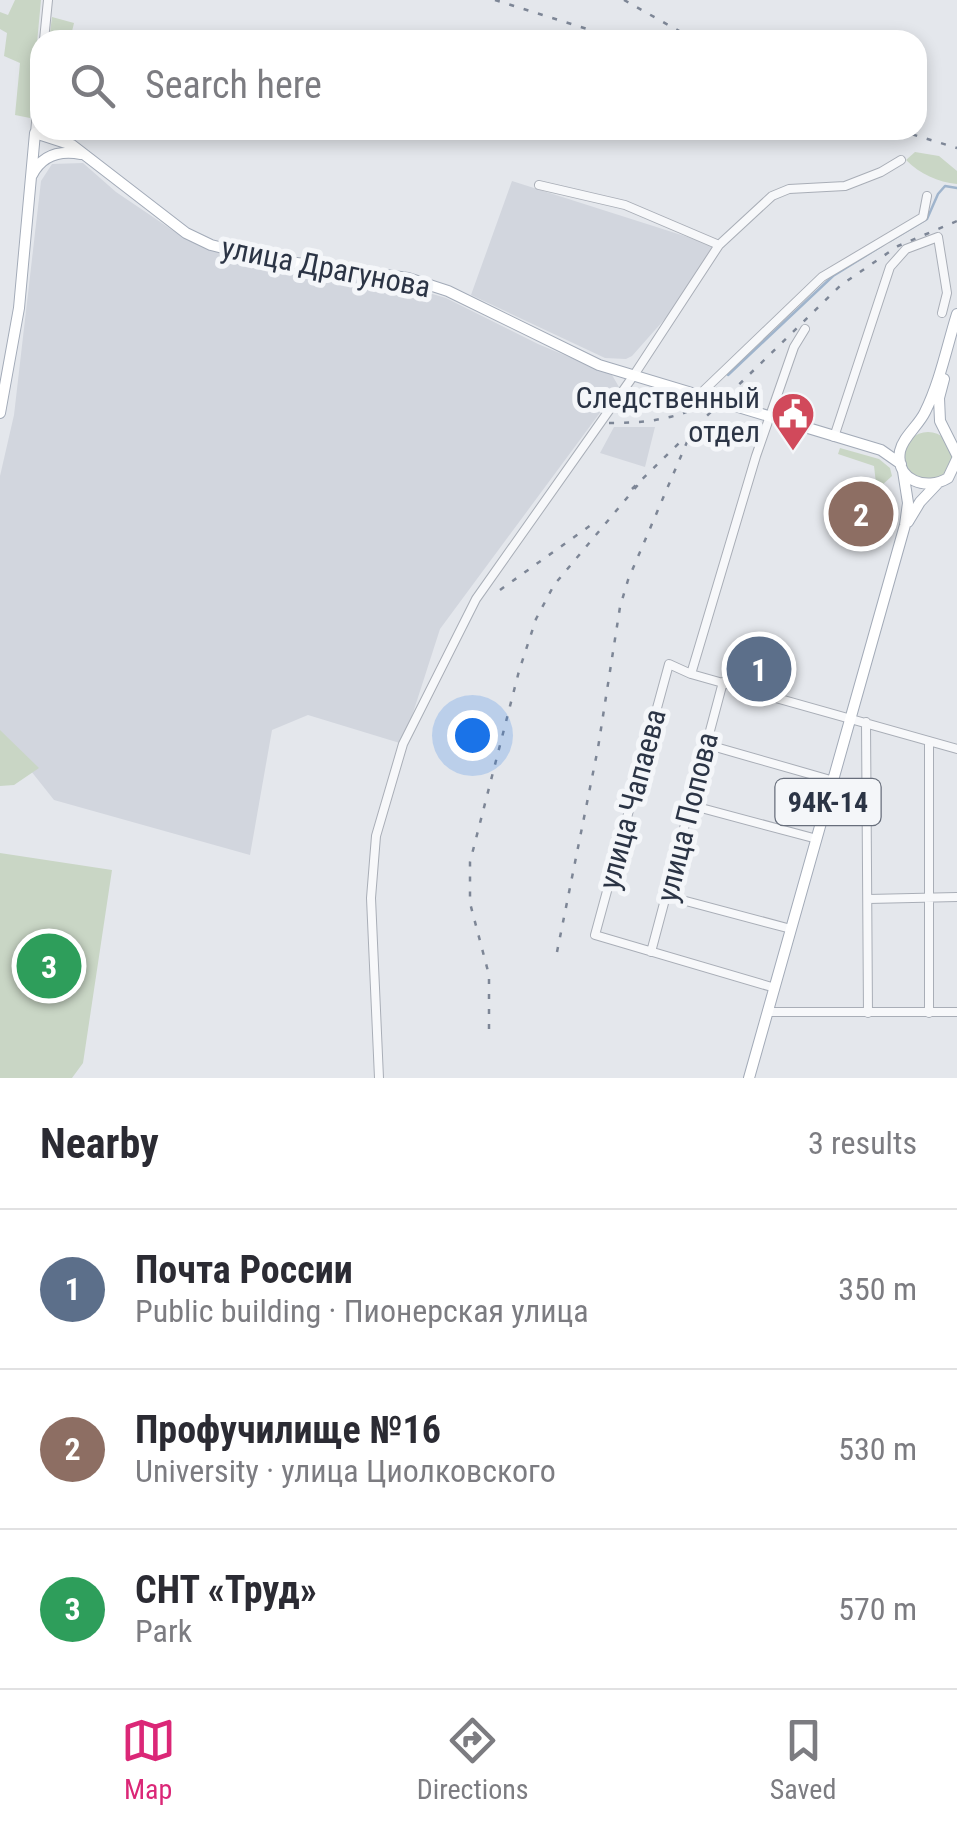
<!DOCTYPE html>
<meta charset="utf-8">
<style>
body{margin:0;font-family:"Roboto Condensed",sans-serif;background:#f2f2f3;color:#2b2b33}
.you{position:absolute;left:472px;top:735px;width:35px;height:35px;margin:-25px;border:8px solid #fff;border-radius:50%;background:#1a73e8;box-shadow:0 0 0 15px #1a73e833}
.badge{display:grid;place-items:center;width:65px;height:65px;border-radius:50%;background:#db2777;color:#fff;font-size:32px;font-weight:700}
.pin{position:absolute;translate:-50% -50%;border:5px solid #fff;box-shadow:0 2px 10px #0006}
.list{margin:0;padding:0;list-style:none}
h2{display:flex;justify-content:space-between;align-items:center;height:130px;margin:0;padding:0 40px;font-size:42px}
h2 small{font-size:32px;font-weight:400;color:#7c7c81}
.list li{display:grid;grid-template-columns:65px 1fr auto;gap:30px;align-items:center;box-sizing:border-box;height:160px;padding:0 40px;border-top:2px solid #e1e1e2}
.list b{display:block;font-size:38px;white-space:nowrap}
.list p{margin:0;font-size:32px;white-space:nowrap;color:#7c7c81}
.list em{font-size:32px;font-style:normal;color:#7c7c81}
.icon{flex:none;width:55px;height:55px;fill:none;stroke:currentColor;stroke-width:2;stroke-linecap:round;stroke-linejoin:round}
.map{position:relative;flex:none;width:957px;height:1078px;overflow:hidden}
.search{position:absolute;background:#fff;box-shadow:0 5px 15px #0003;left:30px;right:30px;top:30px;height:110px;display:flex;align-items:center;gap:25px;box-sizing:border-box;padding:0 35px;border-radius:30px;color:#7c7c81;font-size:38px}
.sheet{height:610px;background:#fff}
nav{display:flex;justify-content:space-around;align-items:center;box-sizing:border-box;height:140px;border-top:2px solid #e1e1e2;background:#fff;font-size:28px;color:#7c7c81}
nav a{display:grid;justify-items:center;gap:5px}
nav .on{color:#db2777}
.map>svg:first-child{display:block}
.built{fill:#d2d6de}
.green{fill:#c9d6c5}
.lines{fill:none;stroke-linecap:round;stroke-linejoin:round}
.stream{stroke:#9fb4cc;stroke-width:2.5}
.minor-casing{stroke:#a9aeb7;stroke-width:10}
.major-casing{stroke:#a3abb8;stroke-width:12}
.minor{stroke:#f7f8fa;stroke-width:8}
.major{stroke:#fff;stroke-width:10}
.rail{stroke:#7d8696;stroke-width:2.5;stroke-dasharray:5 10;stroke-linecap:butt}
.labels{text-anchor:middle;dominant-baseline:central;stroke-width:10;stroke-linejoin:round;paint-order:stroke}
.shield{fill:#f4f6f9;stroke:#676e7b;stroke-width:2.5}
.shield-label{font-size:28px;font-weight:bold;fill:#2b3445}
.street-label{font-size:30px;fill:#2b3445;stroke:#f4f6f9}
.poi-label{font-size:30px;fill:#2b3445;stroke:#f4f6f9;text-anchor:end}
</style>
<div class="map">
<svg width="957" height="1078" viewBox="0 0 957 1078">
<rect width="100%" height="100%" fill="#e4e7ec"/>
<path class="built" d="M 83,163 L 116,192 L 187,240 L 227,256 L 378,278 L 446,298 L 538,344 L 612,375 L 619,387 L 440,629 L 403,744 L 308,715 L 272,730 L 250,855 L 54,800 L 0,732 L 0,476 L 14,415 L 41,181 L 52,164 Z
M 512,181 L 716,246 L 671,312 L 632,356 L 626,359 L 605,358 L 471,295 Z
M 614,427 L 655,427 L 645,467 L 600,453 Z"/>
<path class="green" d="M 15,0 L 41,0 L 30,118 L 15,115 L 20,63 L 4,56 L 7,33 L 0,29 L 0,12 L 8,15 Z
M 52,17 L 74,23 L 70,40 L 49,40 Z
M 915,152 L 939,156 L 957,171 L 957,184 C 938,182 920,174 906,160 Z
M904 456a24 24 0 1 1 48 0a24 24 0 1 1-48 0Z
M 840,448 L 879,459 L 890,468 L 892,476 L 881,486 L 876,483 L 874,466 L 838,454 Z
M 0,730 L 39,768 L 14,785 L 0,786 Z
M 0,853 L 112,870 L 83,1063 L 72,1078 L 0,1078 Z"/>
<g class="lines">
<path class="stream" d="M 890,241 L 927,219 L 938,194 L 945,186 L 957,188
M 728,375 L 833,276 L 883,245"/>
<defs>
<path id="minor" d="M 44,40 L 48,0
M 35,133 L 40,80
M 539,185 L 625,205 L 719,245
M 699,395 L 822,277 L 923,217 L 927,196
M 834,437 L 890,267 L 906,249 L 938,237 L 947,293 L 942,313
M 691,674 L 756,456 L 794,347 L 805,329
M 866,722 L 868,1013
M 929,741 L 929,1013
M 705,744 L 834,781
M 690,805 L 817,839
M 667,896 L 791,929
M 868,899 L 957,897
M 651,952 L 723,682
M 775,988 L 595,935 L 669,664 L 691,674 L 957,749
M 767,1012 L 957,1012
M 379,1078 L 371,898 L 376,836 L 403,744 L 476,599 L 634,375 L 719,245 L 772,196 L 789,189 L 845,186 L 881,172 L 901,160"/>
<path id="major" d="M 32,175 C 42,155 60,150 81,154
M 957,314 C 947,346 940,382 925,412 C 919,425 903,437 900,451 C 895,481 927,491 948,478 L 957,459
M 944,379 L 939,398 L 940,421 L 957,455
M 0,413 L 19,308 L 35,133 L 72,145 L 186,233 L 211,245 L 267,259 L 408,278 L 448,291 L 599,365 L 881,450 L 901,464
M 908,522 L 920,502 L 937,484
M 749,1078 L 905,525 L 908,503 L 903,471"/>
</defs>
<use href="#minor" class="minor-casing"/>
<use href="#major" class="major-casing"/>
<use href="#minor" class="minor"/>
<use href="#major" class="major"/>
<path class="rail" d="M 495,0 L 622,40
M 624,0 L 695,40
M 898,130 L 957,148
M 609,423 C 647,423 682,419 715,398
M 632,489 L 841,285 L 898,246 L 957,221
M 500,590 L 591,525
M 557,952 L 598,748 L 620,607 L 628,580 L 687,442
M 489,1029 L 489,975 L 470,903 L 470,862 L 519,671 L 536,619 L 554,585 L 642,480"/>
</g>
<defs>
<symbol id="civic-pin" viewBox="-11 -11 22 30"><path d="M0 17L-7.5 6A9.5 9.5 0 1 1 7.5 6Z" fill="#d1495b" stroke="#f4f6f9"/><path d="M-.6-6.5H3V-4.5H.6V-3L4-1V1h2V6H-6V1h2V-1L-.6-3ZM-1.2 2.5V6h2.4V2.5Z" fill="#fff"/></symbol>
</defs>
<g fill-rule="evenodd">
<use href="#civic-pin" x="768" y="389" width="50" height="68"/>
</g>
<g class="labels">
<rect class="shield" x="775.5" y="779" width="105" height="46" rx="8"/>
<g class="shield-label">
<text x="828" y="802">94К-14</text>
</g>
<g class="street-label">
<text transform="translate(326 267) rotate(11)">улица Драгунова</text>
<text transform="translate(632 799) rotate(-75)">улица Чапаева</text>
<text transform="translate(687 817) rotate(-76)">улица Попова</text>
</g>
<g class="poi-label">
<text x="760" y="397">Следственный<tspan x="760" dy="34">отдел</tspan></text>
</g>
</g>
</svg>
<div class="you"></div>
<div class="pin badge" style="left:759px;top:669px;background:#5c6f8a">1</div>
<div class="pin badge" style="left:861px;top:514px;background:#8d6e63">2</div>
<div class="pin badge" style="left:49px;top:966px;background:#2e9e5b">3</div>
<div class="search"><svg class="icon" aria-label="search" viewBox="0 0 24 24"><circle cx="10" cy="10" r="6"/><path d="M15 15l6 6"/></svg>Search here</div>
</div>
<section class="sheet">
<h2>Nearby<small>3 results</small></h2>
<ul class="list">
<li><span class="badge" style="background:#5c6f8a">1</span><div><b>Почта России</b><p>Public building · Пионерская улица</p></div><em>350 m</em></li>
<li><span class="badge" style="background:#8d6e63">2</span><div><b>Профучилище №16</b><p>University · улица Циолковского</p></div><em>530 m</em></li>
<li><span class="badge" style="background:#2e9e5b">3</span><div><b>СНТ «Труд»</b><p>Park</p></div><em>570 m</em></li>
</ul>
</section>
<nav>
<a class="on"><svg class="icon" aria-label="map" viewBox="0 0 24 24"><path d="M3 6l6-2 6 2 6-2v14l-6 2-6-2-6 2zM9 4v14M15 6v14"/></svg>Map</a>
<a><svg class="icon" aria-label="directions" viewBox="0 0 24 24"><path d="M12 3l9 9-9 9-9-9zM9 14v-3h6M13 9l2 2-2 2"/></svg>Directions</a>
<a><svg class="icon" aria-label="saved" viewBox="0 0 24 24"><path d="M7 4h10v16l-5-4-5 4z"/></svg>Saved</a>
</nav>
